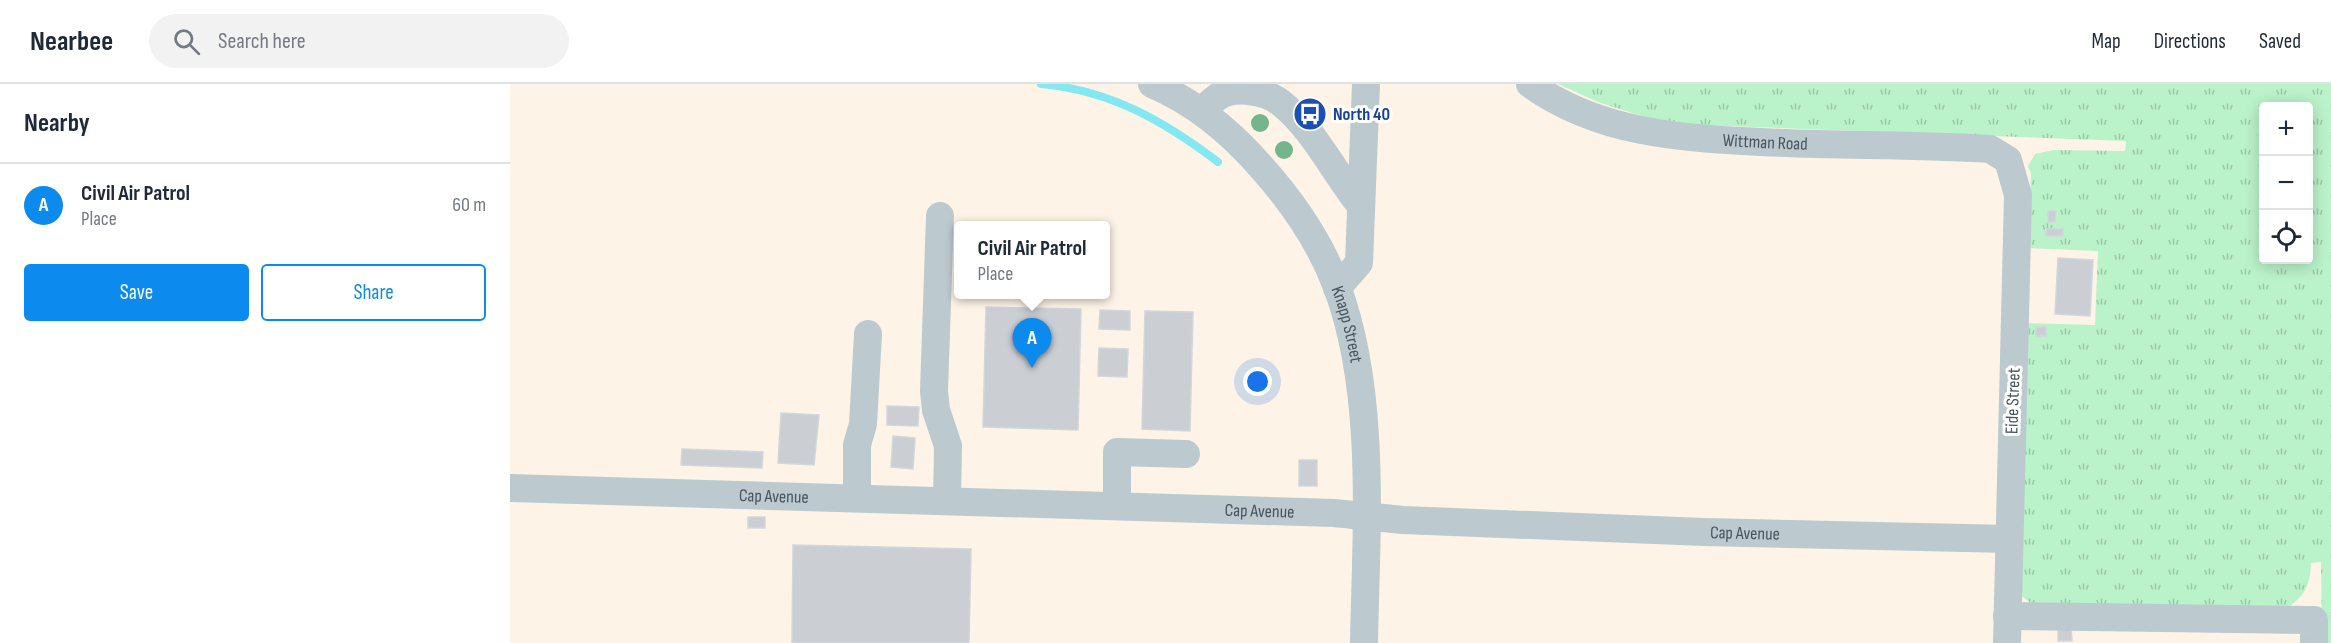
<!DOCTYPE html>
<meta charset="utf-8">
<style>
body{margin:0;font-family:"Sofia Sans Condensed",sans-serif;background:#f2f2f3;color:#1f2937}
.controls{position:absolute;right:18px;top:18px;display:grid;overflow:hidden;border-radius:6px;box-shadow:0 3px 15px #0003}
.controls button{width:54px;height:54px;display:grid;place-items:center;padding:0;border:0;border-bottom:2px solid #e0e1e3;background:#fff;color:#1f2937;font:30px sans-serif}
.you{position:absolute;left:748px;top:298px;width:21px;height:21px;margin:-15px;border:4px solid #fff;border-radius:50%;background:#1a73e8;box-shadow:0 0 0 9px #1a73e833}
.badge{display:grid;place-items:center;width:39px;height:39px;border-radius:50%;background:#0d8aed;color:#fff;font-size:20px;font-weight:700}
.pin{position:absolute;translate:-50% -50px;filter:drop-shadow(0 2px 3px #0008)}
.pin::after{content:'';position:absolute;top:32px;width:21px;height:18px;background:inherit;clip-path:polygon(0 0,100% 0,50% 100%)}
.popup{position:absolute;left:444px;top:137px;width:156px;height:78px;box-sizing:border-box;display:grid;place-content:center;border-radius:6px;background:#fff;filter:drop-shadow(0 2px 4px #0005);font-size:20px;white-space:nowrap;color:#747a83}
.popup b{font-size:22px;color:#1f2937}
.popup::after{content:'';position:absolute;left:50%;top:100%;margin-left:-12px;border:12px solid transparent;border-top-color:#fff}
.list{margin:0;padding:0;list-style:none}
h2{display:flex;justify-content:space-between;align-items:center;height:78px;margin:0;padding:0 24px;font-size:26px}
h2 small{font-size:20px;font-weight:400;color:#747a83}
.list li{display:grid;grid-template-columns:39px 1fr auto;gap:18px;align-items:center;box-sizing:border-box;height:84px;padding:0 24px;border-top:2px solid #e0e1e3}
.list b{display:block;font-size:22px;white-space:nowrap}
.list p{margin:0;font-size:20px;white-space:nowrap;color:#747a83}
.list em{font-size:20px;font-style:normal;color:#747a83}
.actions{display:flex;gap:12px;padding:18px 24px}
.actions a{flex:1;padding:14px 0;border:2px solid #0d8aed;border-radius:6px;text-align:center;font-size:21px;color:#0d8aed}
.actions .main{background:#0d8aed;color:#fff}
.icon{flex:none;width:33px;height:33px;fill:none;stroke:currentColor;stroke-width:2;stroke-linecap:round;stroke-linejoin:round}
.map{position:relative;flex:none;width:1821px;height:559px;overflow:hidden}
header{display:flex;align-items:center;gap:36px;box-sizing:border-box;height:84px;padding:0 30px;background:#fff;border-bottom:2px solid #e0e1e3}
header strong{font-size:28px}
nav{display:flex;gap:33px;margin-inline-start:auto;font-size:21px}
.search{width:420px;height:54px;background:#f2f2f3;display:flex;align-items:center;gap:15px;box-sizing:border-box;padding:0 21px;border-radius:33px;color:#747a83;font-size:22px}
main{display:flex}
aside{flex:1;background:#fff}
.map>svg:first-child{display:block}
.commercial{fill:#fdf4e7;fill-rule:evenodd}
.grass{fill:url(#grass-tufts);fill-rule:evenodd}
.lines{fill:none;stroke-linecap:round;stroke-linejoin:round}
.stream{stroke:#84e8f2;stroke-width:8}
.building{fill:#cbcfd4;stroke:#d2d6db;stroke-width:1.5}
.minor{stroke:#bcc9cf;stroke-width:28}
.tree{fill:#76b48d}
.labels{text-anchor:middle;dominant-baseline:central;stroke-width:6;stroke-linejoin:round;paint-order:stroke}
.transit-label{font-size:18px;font-weight:bold;fill:#164399;stroke:#fff;text-anchor:start}
.street-label{font-size:18px;fill:#46555e;stroke:#fff}
</style>
<header>
<strong>Nearbee</strong>
<div class="search"><svg class="icon" aria-label="search" viewBox="0 0 24 24"><circle cx="10" cy="10" r="6"/><path d="M15 15l6 6"/></svg>Search here</div>
<nav><a>Map</a><a>Directions</a><a>Saved</a></nav>
</header>
<main>
<aside>
<h2>Nearby<small></small></h2>
<ul class="list">
<li><span class="badge">A</span><div><b>Civil Air Patrol</b><p>Place</p></div><em>60 m</em></li>
</ul>
<div class="actions"><a class="main">Save</a><a>Share</a></div>
</aside>
<div class="map">
<svg width="1821" height="559" viewBox="0 0 1821 559">
<defs>
<pattern id="grass-tufts" width="24" height="20" patternUnits="userSpaceOnUse" patternTransform="scale(1.5)"><rect width="24" height="20" fill="#baf2c9"/><path d="M3 7l-1-3M5 7V3M7 7l1-3M15 17l-1-3M17 17v-4M19 17l1-3" fill="none" stroke="#99c7a6"/></pattern>
</defs>
<rect width="100%" height="100%" fill="#f2efef"/>
<path class="commercial" d="M 0,0 L 1821,0 L 1821,559 L 0,559 ZM 1754,22 L 1798,22 L 1798,176 L 1754,176 ZM 448,142 L 596,142 L 596,210 L 448,210 Z"/>
<path class="grass" d="M 1048,0 L 1821,0 L 1821,559 L 1818,559 L 1812,548 L 1811,478 L 1801,479 C 1800,505 1793,514 1771,528 L 1529,525 L 1510,511 L 1515,239 L 1585,241 L 1588,167 L 1519,164 L 1521,90 L 1518,82 L 1525,70 L 1543,66 L 1615,67 L 1616,57 L 1189,41 L 1138,34 L 1088,18 ZM 1754,22 L 1798,22 L 1798,176 L 1754,176 Z"/>
<g class="lines">
<path class="stream" d="M 531,0 C 600,6 654,37 708,78"/>
</g>
<path class="building" d="M 1538,127 L 1546,127 L 1545,138 L 1538,138 Z
M 1536,145 L 1553,145 L 1553,152 L 1536,152 Z
M 1548,174 L 1583,176 L 1580,232 L 1545,230 Z
M 476,223 L 571,225 L 568,346 L 473,343 Z
M 590,226 L 620,227 L 620,246 L 589,245 Z
M 635,227 L 683,228 L 680,347 L 632,345 Z
M 1526,243 L 1536,243 L 1536,252 L 1526,252 Z
M 589,264 L 618,265 L 617,293 L 588,292 Z
M 377,322 L 409,323 L 408,342 L 377,341 Z
M 271,329 L 309,331 L 304,381 L 268,379 Z
M 383,352 L 405,354 L 403,385 L 381,383 Z
M 172,365 L 253,368 L 252,384 L 171,381 Z
M 789,376 L 807,376 L 807,402 L 789,402 Z
M 238,433 L 255,433 L 255,444 L 238,444 Z
M 283,461 L 461,465 L 459,559 L 282,559 Z
M 1561,542 L 1562,557 L 1548,557 L 1548,543 Z"/>
<g class="lines">
<g class="minor">
<path id="s1" d="M 642,0 C 687,19 722,49 753,85 C 783,119 811,160 827,203 C 867,309 856,448 854,559"/>
<path id="s2" d="M 1020,0 C 1088,49 1170,54 1251,58 C 1327,62 1404,60 1480,65 L 1498,76 L 1508,111 L 1497,559"/>
<path d="M 691,27 C 697,22 703,16 709,12 C 726,2 756,7 771,19 C 803,44 825,90 851,122"/>
<path d="M 430,132 L 424,307 L 426,326 L 438,362 L 437,417"/>
<path d="M 827,204 L 849,179 L 856,0"/>
<path id="s3" d="M 0,404 L 824,429 L 893,436 L 1194,448 L 1499,455"/>
<path d="M 347,414 L 347,361 L 353,340 L 358,250"/>
<path d="M 607,422 L 607,368 L 676,370"/>
<path d="M 1497,532 L 1804,536 L 1804,559"/>
</g>
</g>
<g class="tree">
<circle cx="750" cy="39" r="9"/>
<circle cx="774" cy="66" r="9"/>
</g>
<defs>
<symbol id="bus-disc" viewBox="-11 -11 22 22"><circle r="9.5" fill="#1a4fb4" stroke="#fff"/><path d="M-5-6H5V4H4V6H2V4H-2V6H-4V4H-5ZM-3.5-4V0h7V-4ZM-3.5 1.2v1.5H-2V1.2ZM2 1.2v1.5H3.5V1.2Z" fill="#fff"/></symbol>
</defs>
<g fill-rule="evenodd">
<use href="#bus-disc" x="781" y="11" width="38" height="38"/>
</g>
<g class="labels">
<g class="transit-label">
<text x="823" y="30">North 40</text>
</g>
<g class="street-label">
<text stroke="none"><textPath href="#s2" startOffset="246">Wittman Road</textPath></text>
<text stroke="none"><textPath href="#s1" startOffset="320">Knapp Street</textPath></text>
<text transform="translate(1503 317) rotate(-88)">Eide Street</text>
<text stroke="none"><textPath href="#s3" startOffset="264">Cap Avenue</textPath></text>
<text stroke="none"><textPath href="#s3" startOffset="750">Cap Avenue</textPath></text>
<text stroke="none"><textPath href="#s3" startOffset="1236">Cap Avenue</textPath></text>
</g>
</g>
</svg>
<div class="controls">
<button>+</button>
<button>−</button>
<button><svg class="icon" aria-label="locate" viewBox="0 0 24 24"><circle cx="12" cy="12" r="6"/><path d="M12 2v4M12 18v4M2 12h4M18 12h4"/></svg></button>
</div>
<div class="you"></div>
<div class="pin badge" style="left:522px;top:284px">A</div>
<div class="popup"><b>Civil Air Patrol</b>Place</div>
</div>
</main>
